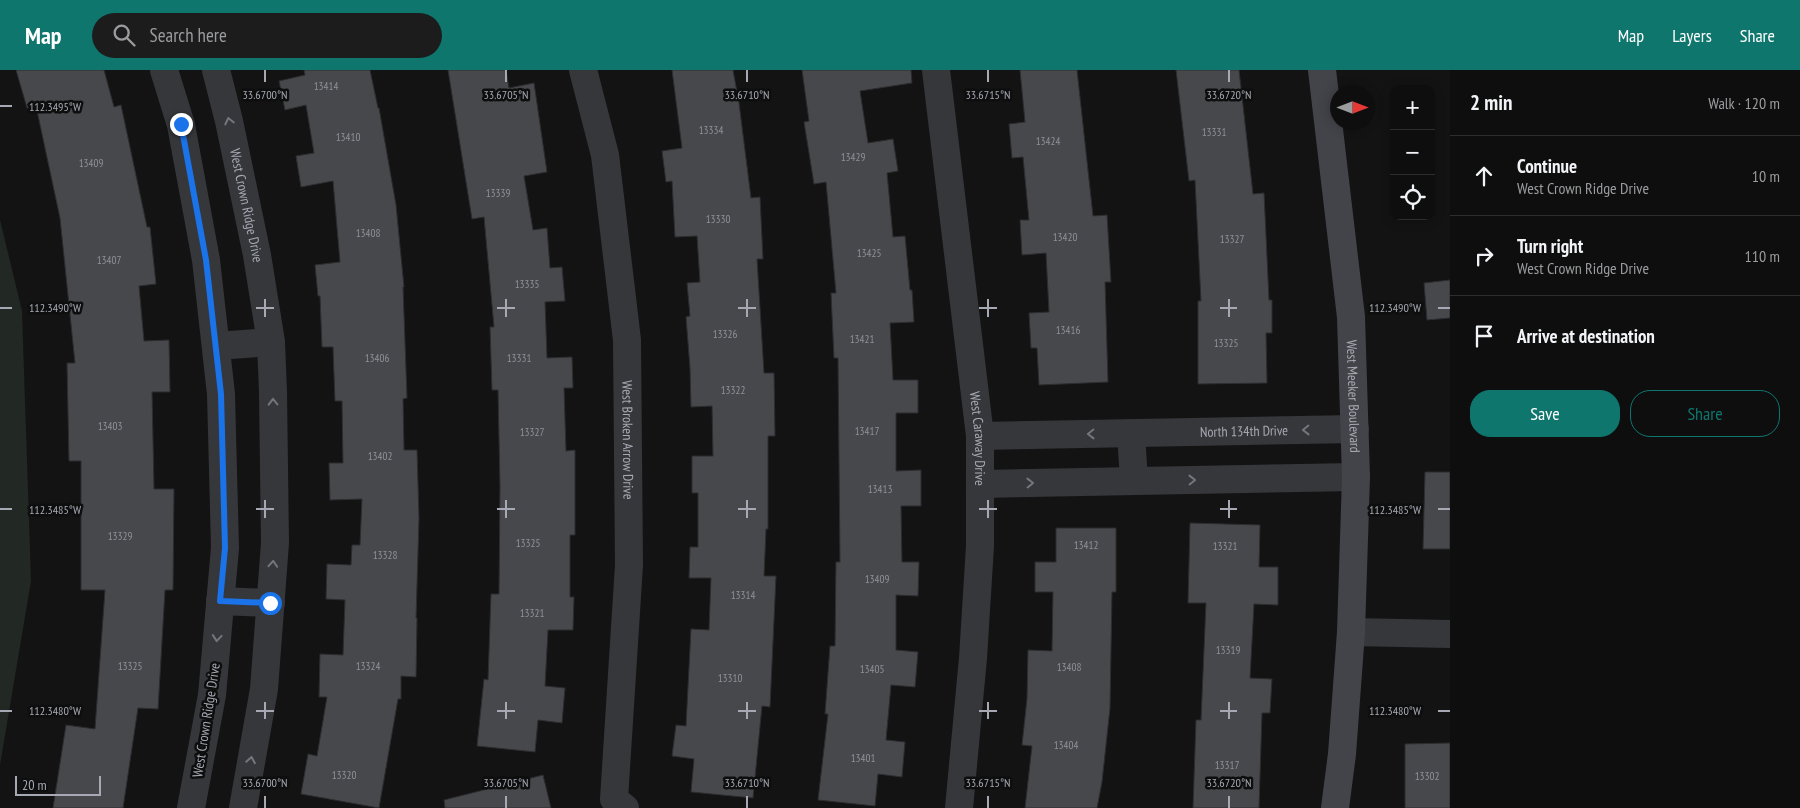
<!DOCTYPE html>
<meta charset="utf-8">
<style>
body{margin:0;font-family:"PT Sans Narrow",sans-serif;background:#1c1c1d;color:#f1f3f6}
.controls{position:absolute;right:15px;top:15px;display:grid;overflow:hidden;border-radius:10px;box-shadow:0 2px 12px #0003}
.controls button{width:45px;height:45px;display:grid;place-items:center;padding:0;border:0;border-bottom:1px solid #2e2e2f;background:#0e0e0f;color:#f1f3f6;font:25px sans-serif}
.compass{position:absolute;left:1330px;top:15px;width:45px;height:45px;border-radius:50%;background:#0e0e0f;box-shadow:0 2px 12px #0003;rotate:90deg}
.scale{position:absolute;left:15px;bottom:12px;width:86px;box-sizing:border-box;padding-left:5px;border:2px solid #a6a9b3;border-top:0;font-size:14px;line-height:18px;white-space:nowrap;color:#a6a9b3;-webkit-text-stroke:4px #0e0e0f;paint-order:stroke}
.stop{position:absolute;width:15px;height:15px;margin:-11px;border:4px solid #1a73e8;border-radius:50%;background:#fff}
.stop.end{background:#1a73e8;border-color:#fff;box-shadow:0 1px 5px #0008}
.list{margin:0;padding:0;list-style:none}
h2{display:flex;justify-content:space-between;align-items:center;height:65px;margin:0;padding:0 20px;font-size:21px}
h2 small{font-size:16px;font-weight:400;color:#9b9c9e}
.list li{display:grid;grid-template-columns:32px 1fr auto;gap:15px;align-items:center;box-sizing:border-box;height:80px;padding:0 20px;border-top:1px solid #2e2e2f}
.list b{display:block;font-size:19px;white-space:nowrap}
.list p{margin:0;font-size:16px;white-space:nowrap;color:#9b9c9e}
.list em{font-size:16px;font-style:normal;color:#9b9c9e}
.actions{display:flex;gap:10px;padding:15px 20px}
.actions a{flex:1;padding:11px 0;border:1px solid #0f766e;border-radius:20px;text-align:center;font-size:18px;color:#0f766e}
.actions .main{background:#0f766e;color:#fff}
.icon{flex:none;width:28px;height:28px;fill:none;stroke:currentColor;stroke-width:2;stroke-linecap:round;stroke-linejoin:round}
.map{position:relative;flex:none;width:1450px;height:738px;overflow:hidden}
header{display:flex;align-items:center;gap:30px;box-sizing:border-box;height:70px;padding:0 25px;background:#0f766e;color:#fff}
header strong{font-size:24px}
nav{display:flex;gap:28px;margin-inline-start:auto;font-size:18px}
.search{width:350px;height:45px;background:#1c1c1d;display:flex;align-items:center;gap:12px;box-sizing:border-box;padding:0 18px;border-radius:28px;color:#9b9c9e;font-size:19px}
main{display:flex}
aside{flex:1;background:#0e0e0f}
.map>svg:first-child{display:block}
.green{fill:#222823}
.building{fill:#47484c;stroke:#2d2d30}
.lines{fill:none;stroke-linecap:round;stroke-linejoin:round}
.street{stroke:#36373b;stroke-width:28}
.secondary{stroke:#434449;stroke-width:28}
.oneway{stroke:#74767d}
.route{stroke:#1a73e8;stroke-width:6}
.ticks{fill:none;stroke:#a6a9b3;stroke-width:2}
.labels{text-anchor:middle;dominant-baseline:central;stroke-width:5;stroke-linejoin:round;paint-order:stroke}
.number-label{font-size:11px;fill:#8e9199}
.street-label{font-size:14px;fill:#a6a9b3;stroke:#0e0e0f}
.ticks-label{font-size:12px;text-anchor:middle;fill:#a6a9b3;stroke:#0e0e0f;stroke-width:5;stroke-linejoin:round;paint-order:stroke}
</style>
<header>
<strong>Map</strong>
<div class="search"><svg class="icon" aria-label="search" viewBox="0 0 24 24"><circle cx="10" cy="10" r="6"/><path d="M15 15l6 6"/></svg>Search here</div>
<nav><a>Map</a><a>Layers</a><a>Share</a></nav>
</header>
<main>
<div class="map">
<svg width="1450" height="738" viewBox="0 0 1450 738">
<rect width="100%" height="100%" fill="#131314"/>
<path class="green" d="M 0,150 L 22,241 L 31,511 L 0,695 Z"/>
<path class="building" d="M 16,0 L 104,0 L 114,37 L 121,35 L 147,157 L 150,157 L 156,214 L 139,216 L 144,271 L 169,270 L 170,322 L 152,322 L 154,419 L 174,419 L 173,520 L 165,520 L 158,639 L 138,638 L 123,738 L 53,738 L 66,655 L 95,659 L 105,520 L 81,520 L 81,391 L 69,391 L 67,293 L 75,293 L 60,148 L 36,36 L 27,38 Z
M 304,0 L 370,0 L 378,38 L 379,38 L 396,135 L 404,217 L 403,217 L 407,328 L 403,329 L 404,380 L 417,380 L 419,448 L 416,548 L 417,548 L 416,607 L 401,606 L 401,629 L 398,629 L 379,738 L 301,724 L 308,684 L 317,686 L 327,627 L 319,627 L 320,584 L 343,585 L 345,530 L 326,529 L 327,494 L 351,495 L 352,475 L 360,475 L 362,429 L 330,430 L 329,393 L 343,393 L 342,331 L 335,331 L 333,277 L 322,277 L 320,226 L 318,226 L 315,195 L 340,192 L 333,111 L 301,117 L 296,86 L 314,83 L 306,35 L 285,40 L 279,11 L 305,5 Z
M 448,0 L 506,0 L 509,18 L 534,13 L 547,102 L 524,106 L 533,160 L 547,158 L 550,198 L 562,197 L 565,231 L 545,232 L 547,288 L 572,287 L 573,318 L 564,318 L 566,381 L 575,380 L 575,465 L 570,465 L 570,527 L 574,527 L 573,560 L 548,560 L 545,616 L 565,618 L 562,653 L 538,650 L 535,682 L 477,676 L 484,609 L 488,610 L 491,524 L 499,524 L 500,416 L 498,320 L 492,320 L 490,257 L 494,257 L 484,147 L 472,149 Z
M 672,0 L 733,0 L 739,33 L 751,128 L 760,127 L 763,189 L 757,189 L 764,303 L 774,303 L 775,366 L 768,366 L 768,459 L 766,459 L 764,506 L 776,506 L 770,637 L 762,636 L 753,728 L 691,722 L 694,689 L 672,686 L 676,655 L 686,656 L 691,559 L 709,560 L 711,508 L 689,508 L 690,477 L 698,477 L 698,423 L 692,423 L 692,386 L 713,386 L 712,336 L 691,337 L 690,298 L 686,247 L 690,246 L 687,213 L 700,212 L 697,166 L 675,167 L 672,111 L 666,112 L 662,81 L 682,78 Z
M 802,0 L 911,0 L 912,13 L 860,21 L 868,73 L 893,69 L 898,101 L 887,103 L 893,167 L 905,166 L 910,220 L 912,220 L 914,252 L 890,253 L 893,310 L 918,310 L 918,343 L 896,343 L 896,401 L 921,400 L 921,436 L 901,436 L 902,492 L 919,492 L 918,526 L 896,525 L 896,580 L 918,582 L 915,617 L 891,615 L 886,670 L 905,672 L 902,707 L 878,704 L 875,736 L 818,730 L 828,644 L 825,644 L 830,576 L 835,576 L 836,492 L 840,492 L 838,288 L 834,288 L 831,223 L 836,223 L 826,112 L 814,114 L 804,52 L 809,51 Z
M 1020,0 L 1077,0 L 1093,146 L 1107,145 L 1111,212 L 1105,212 L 1108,312 L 1039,315 L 1037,278 L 1031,278 L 1029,243 L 1049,242 L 1046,183 L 1022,185 L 1020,150 L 1029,150 L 1023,87 L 1012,88 L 1009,54 L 1025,52 Z
M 1176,0 L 1239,0 L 1253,124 L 1264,123 L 1269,230 L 1272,230 L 1272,263 L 1266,263 L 1267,313 L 1198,314 L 1198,231 L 1201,231 L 1195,110 L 1189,111 Z
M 1450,210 L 1450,248 L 1427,250 L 1424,213 Z
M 1425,402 L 1450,402 L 1450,479 L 1423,479 Z
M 1190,453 L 1260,455 L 1259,497 L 1278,497 L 1278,535 L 1254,534 L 1250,608 L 1272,609 L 1270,643 L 1262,643 L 1259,738 L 1193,738 L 1196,650 L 1201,650 L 1206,533 L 1188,533 Z
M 1056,458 L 1116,458 L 1116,522 L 1112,522 L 1110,638 L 1102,712 L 1097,738 L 1025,738 L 1032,676 L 1022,675 L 1027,629 L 1028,580 L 1052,581 L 1053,522 L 1035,522 L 1035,492 L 1056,492 Z
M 1450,673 L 1450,738 L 1405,738 L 1405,674 Z
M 543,705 L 551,738 L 445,738 L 444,730 Z"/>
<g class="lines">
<g class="street">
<path d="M 164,0 L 181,55 L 206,190 L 221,324 L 225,478 L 212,625 L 191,738"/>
<path id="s1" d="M 216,0 L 229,51 L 257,185 L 271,272 L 273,322 L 275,473 L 264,619 L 243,738"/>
<path id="s2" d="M 583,0 L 605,85 L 627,270 L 629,495 L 614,729 L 625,738"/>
<path id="s3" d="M 936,0 L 980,366 L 980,476 L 973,588 L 959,738"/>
<path d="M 216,276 L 271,272"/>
<path d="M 1131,363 L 1134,411"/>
<path id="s4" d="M 980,366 L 1355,359"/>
<path d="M 981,414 L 1356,407"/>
<path d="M 220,531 L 271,533"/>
<path d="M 1351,562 L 1450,564"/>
</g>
<path class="secondary" id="s5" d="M 1322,0 L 1351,247 L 1356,407 L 1351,562 L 1342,684 L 1335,738"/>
</g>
<defs><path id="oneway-chevron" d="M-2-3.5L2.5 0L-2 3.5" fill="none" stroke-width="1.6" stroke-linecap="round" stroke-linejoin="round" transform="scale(1.25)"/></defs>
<g class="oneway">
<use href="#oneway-chevron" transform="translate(229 51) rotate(-103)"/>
<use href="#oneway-chevron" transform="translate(273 332) rotate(-91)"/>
<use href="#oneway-chevron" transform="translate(1306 360) rotate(179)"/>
<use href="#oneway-chevron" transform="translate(1091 364) rotate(179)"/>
<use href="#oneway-chevron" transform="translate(1192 410) rotate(-1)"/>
<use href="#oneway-chevron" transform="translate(1030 413) rotate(-1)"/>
<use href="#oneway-chevron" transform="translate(273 494) rotate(-86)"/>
<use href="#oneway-chevron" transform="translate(217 568) rotate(95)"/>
<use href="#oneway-chevron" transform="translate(251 690) rotate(-80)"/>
</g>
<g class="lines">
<path class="route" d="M 181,54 L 206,190 L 221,324 L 225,478 L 220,531 L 270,533"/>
</g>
<path class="ticks" d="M 265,0 L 265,12M 506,0 L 506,12M 747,0 L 747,12M 988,0 L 988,12M 1229,0 L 1229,12M 0,36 L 12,36M 265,229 L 265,247M 506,229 L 506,247M 747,229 L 747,247M 988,229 L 988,247M 1229,229 L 1229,247M 0,238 L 12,238M 256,238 L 274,238M 497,238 L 515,238M 738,238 L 756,238M 979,238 L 997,238M 1220,238 L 1237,238M 1438,238 L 1450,238M 265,430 L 265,448M 506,430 L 506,448M 747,430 L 747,448M 988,430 L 988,448M 1229,430 L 1229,448M 0,439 L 12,439M 256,439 L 274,439M 497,439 L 515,439M 738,439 L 756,439M 979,439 L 997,439M 1220,439 L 1237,439M 1438,439 L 1450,439M 265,632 L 265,649M 506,632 L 506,649M 747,632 L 747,649M 988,632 L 988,649M 1229,632 L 1229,649M 0,641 L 12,641M 256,641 L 274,641M 497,641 L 515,641M 738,641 L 756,641M 979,641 L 997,641M 1220,641 L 1237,641M 1438,641 L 1450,641M 265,726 L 265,738M 506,726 L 506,738M 747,726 L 747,738M 988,726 L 988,738M 1229,726 L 1229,738"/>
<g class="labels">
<g class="number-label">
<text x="326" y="16">13414</text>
<text x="711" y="60">13334</text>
<text x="1214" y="62">13331</text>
<text x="348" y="67">13410</text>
<text x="1048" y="71">13424</text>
<text x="853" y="87">13429</text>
<text x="91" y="93">13409</text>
<text x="498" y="123">13339</text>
<text x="718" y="149">13330</text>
<text x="368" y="163">13408</text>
<text x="1065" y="167">13420</text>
<text x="1232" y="169">13327</text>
<text x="869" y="183">13425</text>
<text x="109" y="190">13407</text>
<text x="527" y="214">13335</text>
<text x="1068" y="260">13416</text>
<text x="725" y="264">13326</text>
<text x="862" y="269">13421</text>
<text x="1226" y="273">13325</text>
<text x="377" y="288">13406</text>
<text x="519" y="288">13331</text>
<text x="733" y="320">13322</text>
<text x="110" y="356">13403</text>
<text x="867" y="361">13417</text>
<text x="532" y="362">13327</text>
<text x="380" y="386">13402</text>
<text x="880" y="419">13413</text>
<text x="120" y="466">13329</text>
<text x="528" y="473">13325</text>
<text x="1086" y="475">13412</text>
<text x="1225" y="476">13321</text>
<text x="385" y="485">13328</text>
<text x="877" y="509">13409</text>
<text x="743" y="525">13314</text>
<text x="532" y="543">13321</text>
<text x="1228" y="580">13319</text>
<text x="130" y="596">13325</text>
<text x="368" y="596">13324</text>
<text x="1069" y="597">13408</text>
<text x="872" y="599">13405</text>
<text x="730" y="608">13310</text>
<text x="1066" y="675">13404</text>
<text x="863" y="688">13401</text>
<text x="1227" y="695">13317</text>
<text x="344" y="705">13320</text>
<text x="1427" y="706">13302</text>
</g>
<g class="street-label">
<text stroke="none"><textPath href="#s1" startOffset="139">West Crown Ridge Drive</textPath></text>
<text stroke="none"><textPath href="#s5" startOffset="328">West Meeker Boulevard</textPath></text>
<text stroke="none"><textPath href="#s4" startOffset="264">North 134th Drive</textPath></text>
<text stroke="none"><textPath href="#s3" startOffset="371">West Caraway Drive</textPath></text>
<text stroke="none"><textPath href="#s2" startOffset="374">West Broken Arrow Drive</textPath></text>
<text transform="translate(206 650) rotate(-81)">West Crown Ridge Drive</text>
</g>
</g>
<g class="ticks-label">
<text x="265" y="29">33.6700°N</text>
<text x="506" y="29">33.6705°N</text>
<text x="747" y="29">33.6710°N</text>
<text x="988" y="29">33.6715°N</text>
<text x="1229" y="29">33.6720°N</text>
<text x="55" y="41">112.3495°W</text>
<text x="1395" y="242">112.3490°W</text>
<text x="55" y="242">112.3490°W</text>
<text x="1395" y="444">112.3485°W</text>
<text x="55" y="444">112.3485°W</text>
<text x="1395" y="645">112.3480°W</text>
<text x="55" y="645">112.3480°W</text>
<text x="265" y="717">33.6700°N</text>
<text x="506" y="717">33.6705°N</text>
<text x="747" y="717">33.6710°N</text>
<text x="988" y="717">33.6715°N</text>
<text x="1229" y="717">33.6720°N</text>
</g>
</svg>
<div class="controls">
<button>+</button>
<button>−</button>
<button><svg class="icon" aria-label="locate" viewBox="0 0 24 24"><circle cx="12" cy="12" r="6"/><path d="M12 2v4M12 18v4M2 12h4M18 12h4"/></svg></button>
</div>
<svg class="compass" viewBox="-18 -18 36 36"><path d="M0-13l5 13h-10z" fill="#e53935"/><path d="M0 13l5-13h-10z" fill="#9b9c9e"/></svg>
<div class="scale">20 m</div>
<div class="stop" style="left:270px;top:533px"></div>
<div class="stop end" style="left:181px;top:54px"></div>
</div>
<aside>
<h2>2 min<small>Walk · 120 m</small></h2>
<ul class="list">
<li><svg class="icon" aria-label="ahead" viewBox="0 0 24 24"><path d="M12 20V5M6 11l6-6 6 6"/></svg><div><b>Continue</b><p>West Crown Ridge Drive</p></div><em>10 m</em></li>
<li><svg class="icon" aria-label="right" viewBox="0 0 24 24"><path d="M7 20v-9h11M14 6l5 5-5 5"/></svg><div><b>Turn right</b><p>West Crown Ridge Drive</p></div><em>110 m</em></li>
<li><svg class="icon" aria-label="arrive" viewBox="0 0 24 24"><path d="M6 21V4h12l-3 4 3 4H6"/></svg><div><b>Arrive at destination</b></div></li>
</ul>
<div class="actions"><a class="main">Save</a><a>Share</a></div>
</aside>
</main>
